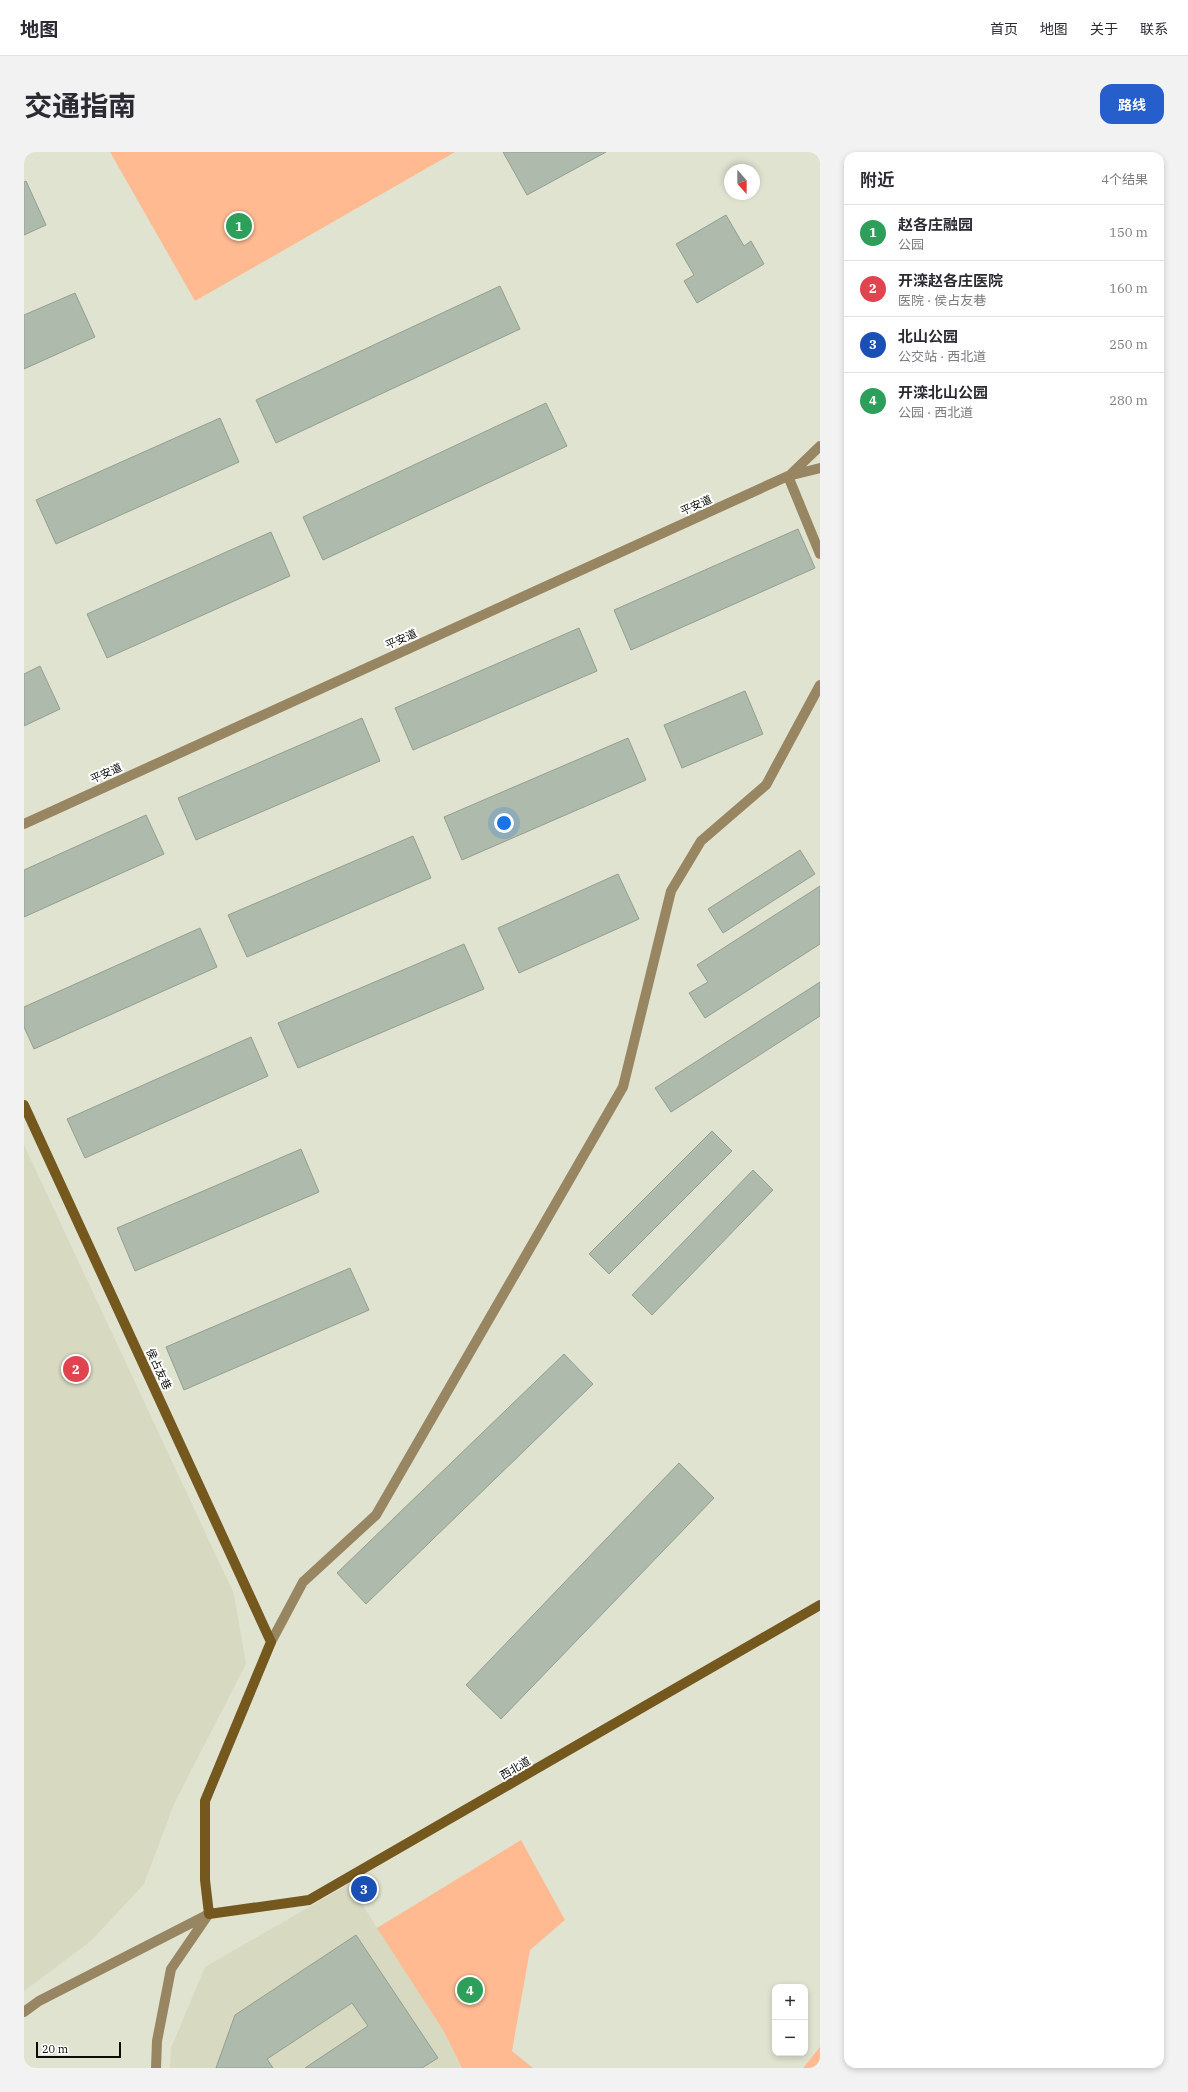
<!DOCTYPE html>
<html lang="zh">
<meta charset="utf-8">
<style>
body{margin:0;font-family:"IBM Plex Serif","Noto Sans SC",serif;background:#f2f2f3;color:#2b2b33}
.controls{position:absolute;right:12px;bottom:12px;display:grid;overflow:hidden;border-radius:8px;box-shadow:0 2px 6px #0003}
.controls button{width:36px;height:36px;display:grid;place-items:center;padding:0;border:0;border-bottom:1px solid #e1e1e2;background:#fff;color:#2b2b33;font:20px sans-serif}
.compass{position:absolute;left:700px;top:12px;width:36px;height:36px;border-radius:50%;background:#fff;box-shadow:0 2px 6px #0003;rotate:159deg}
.scale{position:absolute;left:12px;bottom:10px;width:85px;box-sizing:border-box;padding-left:4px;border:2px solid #0c0c07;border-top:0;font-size:11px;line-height:14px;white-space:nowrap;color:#0c0c07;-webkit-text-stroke:3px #fff;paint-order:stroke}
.you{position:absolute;left:480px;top:671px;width:14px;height:14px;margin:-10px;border:3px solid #fff;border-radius:50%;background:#1a73e8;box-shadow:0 0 0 6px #1a73e833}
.badge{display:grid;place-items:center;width:26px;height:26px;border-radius:50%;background:#265ecc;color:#fff;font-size:13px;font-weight:700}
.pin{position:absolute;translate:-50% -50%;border:2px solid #fff;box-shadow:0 1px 4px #0006}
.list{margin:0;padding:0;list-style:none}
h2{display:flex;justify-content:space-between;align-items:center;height:52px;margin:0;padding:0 16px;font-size:17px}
h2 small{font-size:13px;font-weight:400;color:#7c7c81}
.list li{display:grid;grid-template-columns:26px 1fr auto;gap:12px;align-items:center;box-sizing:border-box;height:56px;padding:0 16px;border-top:1px solid #e1e1e2}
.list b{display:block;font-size:15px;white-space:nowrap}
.list p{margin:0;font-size:13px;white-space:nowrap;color:#7c7c81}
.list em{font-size:13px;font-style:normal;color:#7c7c81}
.map{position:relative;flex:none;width:796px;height:1916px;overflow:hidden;border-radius:12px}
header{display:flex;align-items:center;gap:24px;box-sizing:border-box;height:56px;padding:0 20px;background:#fff;border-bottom:1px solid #e1e1e2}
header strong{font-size:19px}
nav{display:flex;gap:22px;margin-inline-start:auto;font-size:14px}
.intro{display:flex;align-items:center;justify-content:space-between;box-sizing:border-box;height:96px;padding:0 24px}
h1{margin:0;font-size:28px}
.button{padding:10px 18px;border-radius:12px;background:#265ecc;color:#fff;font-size:14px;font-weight:700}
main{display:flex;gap:24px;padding:0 24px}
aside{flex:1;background:#fff;border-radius:12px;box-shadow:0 2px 6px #0003}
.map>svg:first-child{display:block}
.built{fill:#d7d9c0}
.green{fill:#ffba91}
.building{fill:#adbaac;stroke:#939f91}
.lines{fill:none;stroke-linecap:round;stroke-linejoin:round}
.street{stroke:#988562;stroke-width:10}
.secondary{stroke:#74581e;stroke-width:10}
.labels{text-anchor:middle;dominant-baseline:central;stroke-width:4;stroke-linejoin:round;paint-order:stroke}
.street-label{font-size:11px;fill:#0c0c07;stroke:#fff}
</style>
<header>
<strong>地图</strong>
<nav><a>首页</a><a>地图</a><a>关于</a><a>联系</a></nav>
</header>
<div class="intro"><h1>交通指南</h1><a class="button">路线</a></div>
<main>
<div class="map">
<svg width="796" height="1916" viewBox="0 0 796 1916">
<rect width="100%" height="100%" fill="#e1e3d1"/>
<path class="built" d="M 0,993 L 210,1442 L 222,1512 L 150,1652 L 120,1732 L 67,1789 L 0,1839 Z
M 325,1732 L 419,1878 L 438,1916 L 146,1916 L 147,1896 L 181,1815 Z"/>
<path class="green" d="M 86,0 L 431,0 L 171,149 Z
M 497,1688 L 541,1768 L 506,1798 L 488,1899 L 509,1916 L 438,1916 L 419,1878 L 353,1776 Z
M 796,1895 L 796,1916 L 779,1916 Z"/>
<path class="building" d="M 479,0 L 582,0 L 503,43 Z
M 2,29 L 22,73 L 0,83 L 0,30 Z
M 702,63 L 720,94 L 727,89 L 740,112 L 673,151 L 660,129 L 670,123 L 652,92 Z
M 476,134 L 496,177 L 252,291 L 232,248 Z
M 51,141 L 71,185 L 0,217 L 0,163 Z
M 522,251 L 543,294 L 299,408 L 279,365 Z
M 196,266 L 215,310 L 32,392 L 12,348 Z
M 774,377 L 791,416 L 607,498 L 590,458 Z
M 247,380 L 266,424 L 83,506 L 63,462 Z
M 555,476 L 573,519 L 389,598 L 371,556 Z
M 16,514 L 36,557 L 0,574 L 0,522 Z
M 721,539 L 739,582 L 658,616 L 640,573 Z
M 338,566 L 356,609 L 172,688 L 154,646 Z
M 604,586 L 622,628 L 438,708 L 420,665 Z
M 122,663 L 140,702 L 0,765 L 0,718 Z
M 389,684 L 407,726 L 223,805 L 204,763 Z
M 776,698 L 791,722 L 699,781 L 684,757 Z
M 594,722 L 615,767 L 495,821 L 474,776 Z
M 796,734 L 796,792 L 681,866 L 665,841 L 684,830 L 673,813 Z
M 176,776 L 193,815 L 10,897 L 0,875 L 0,855 Z
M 440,792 L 460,837 L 274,916 L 254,871 Z
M 796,830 L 796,864 L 647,960 L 631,936 Z
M 227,885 L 244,924 L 61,1006 L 43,967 Z
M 688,979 L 708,999 L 585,1122 L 565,1102 Z
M 277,997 L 295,1040 L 111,1119 L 93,1076 Z
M 729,1018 L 749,1038 L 628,1163 L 608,1143 Z
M 326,1116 L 345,1158 L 160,1238 L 142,1195 Z
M 540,1202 L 569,1232 L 342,1452 L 313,1421 Z
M 655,1311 L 690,1346 L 477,1567 L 442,1533 Z
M 332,1783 L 414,1906 L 398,1916 L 281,1916 L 344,1874 L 328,1851 L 243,1907 L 249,1916 L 192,1916 L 211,1863 Z"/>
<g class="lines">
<path class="street" d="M 766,323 L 796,294
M 764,324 L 796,402
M 0,672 L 764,324 L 796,316
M 247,1490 L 279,1430 L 352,1363 L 599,935 L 647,739 L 677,689 L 742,633 L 796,533
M 0,1860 L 15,1849 L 185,1762
M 132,1916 L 133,1889 L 147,1817 L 184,1763"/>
<path class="secondary" d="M 0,953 L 247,1490 L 181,1649 L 181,1728 L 185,1762 L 285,1748 L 796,1453"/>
</g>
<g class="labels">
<g class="street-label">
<text transform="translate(672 353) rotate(-24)">平安道</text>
<text transform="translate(377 487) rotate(-24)">平安道</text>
<text transform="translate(82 621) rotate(-24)">平安道</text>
<text transform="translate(135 1217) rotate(65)">侯占友巷</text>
<text transform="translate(491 1616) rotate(-30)">西北道</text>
</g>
</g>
</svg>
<div class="controls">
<button>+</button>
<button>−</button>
</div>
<svg class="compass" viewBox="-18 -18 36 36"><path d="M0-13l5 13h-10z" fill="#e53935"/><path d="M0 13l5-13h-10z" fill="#7c7c81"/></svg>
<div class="scale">20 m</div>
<div class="you"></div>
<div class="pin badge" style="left:215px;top:74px;background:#2e9e5b">1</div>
<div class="pin badge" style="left:52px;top:1217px;background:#e0444e">2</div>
<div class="pin badge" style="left:340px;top:1737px;background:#1a4fb4">3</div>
<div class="pin badge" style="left:446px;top:1838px;background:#2e9e5b">4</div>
</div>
<aside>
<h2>附近<small>4个结果</small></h2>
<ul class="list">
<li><span class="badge" style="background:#2e9e5b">1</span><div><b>赵各庄融园</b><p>公园</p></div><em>150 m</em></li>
<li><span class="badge" style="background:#e0444e">2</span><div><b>开滦赵各庄医院</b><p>医院 · 侯占友巷</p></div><em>160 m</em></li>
<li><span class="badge" style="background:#1a4fb4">3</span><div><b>北山公园</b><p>公交站 · 西北道</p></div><em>250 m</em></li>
<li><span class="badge" style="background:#2e9e5b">4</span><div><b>开滦北山公园</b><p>公园 · 西北道</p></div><em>280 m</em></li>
</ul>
</aside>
</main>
